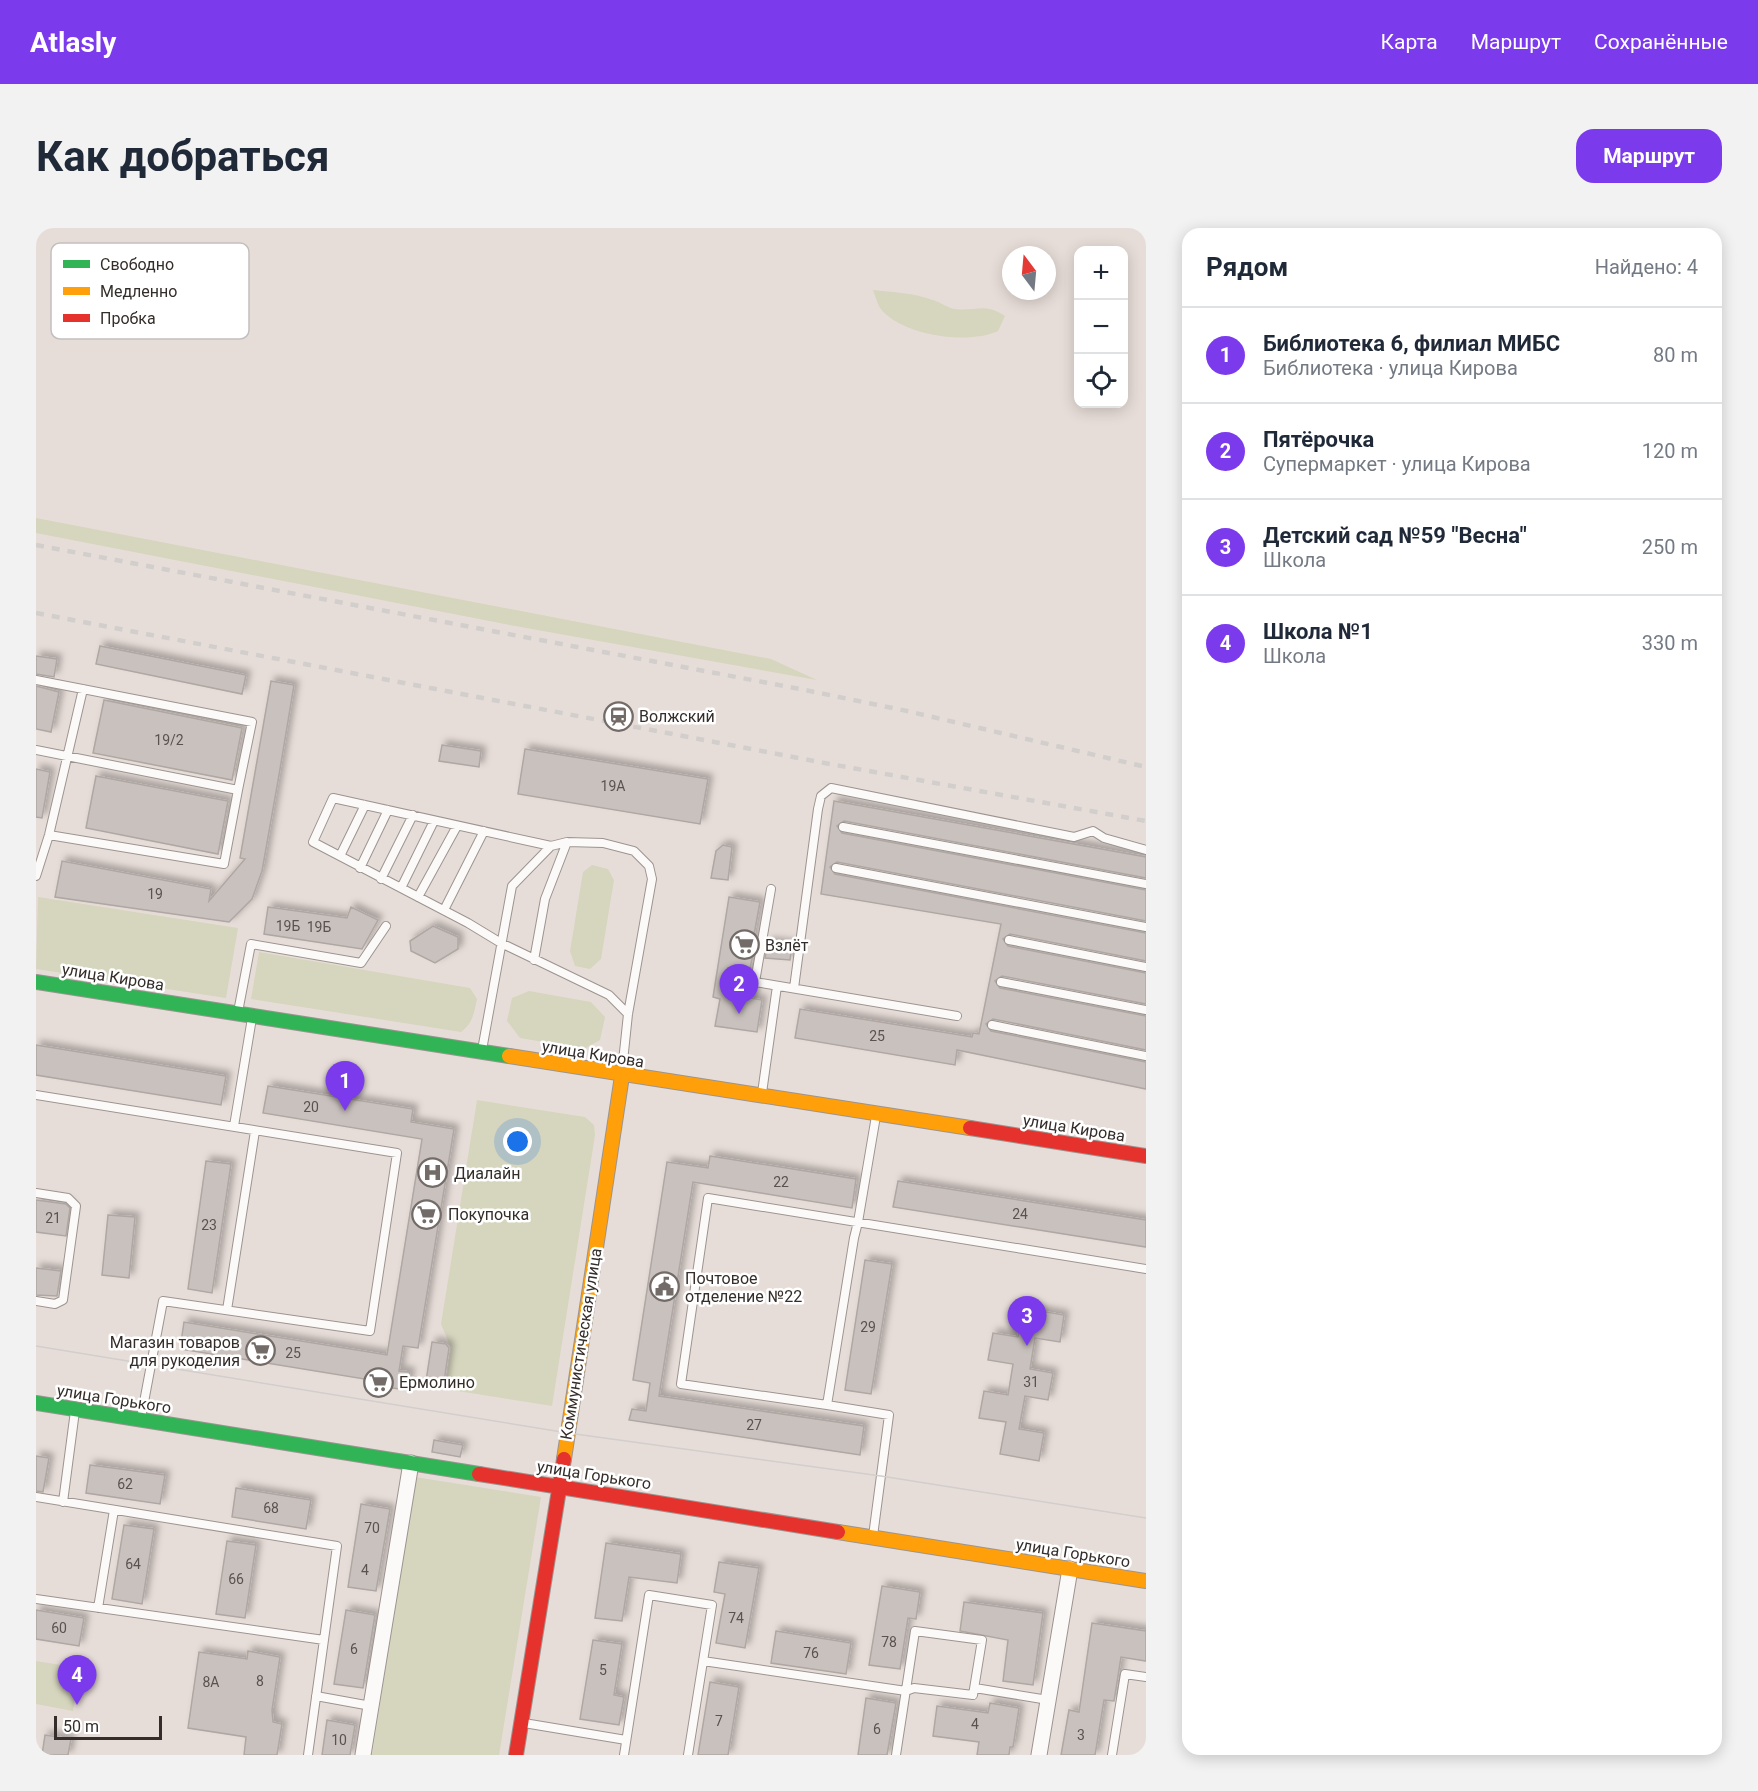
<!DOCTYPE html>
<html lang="ru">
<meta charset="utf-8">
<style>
body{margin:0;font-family:Roboto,sans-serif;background:#f2f2f3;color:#1f2937}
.controls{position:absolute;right:18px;top:18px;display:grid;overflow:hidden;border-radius:12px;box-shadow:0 3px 15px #0003}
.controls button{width:54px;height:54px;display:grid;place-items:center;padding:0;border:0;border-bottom:2px solid #e0e1e3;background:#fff;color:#1f2937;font:30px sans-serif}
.compass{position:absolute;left:966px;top:18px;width:54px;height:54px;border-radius:50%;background:#fff;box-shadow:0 3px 15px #0003;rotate:344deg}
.scale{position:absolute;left:18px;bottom:15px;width:108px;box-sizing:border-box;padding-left:6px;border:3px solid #342d2a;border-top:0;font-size:16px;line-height:21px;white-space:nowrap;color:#342d2a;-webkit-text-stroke:4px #fff;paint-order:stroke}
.you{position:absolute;left:482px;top:914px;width:21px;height:21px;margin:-15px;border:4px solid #fff;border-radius:50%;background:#1a73e8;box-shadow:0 0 0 9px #1a73e833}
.badge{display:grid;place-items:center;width:39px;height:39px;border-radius:50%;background:#7c3aed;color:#fff;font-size:20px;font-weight:700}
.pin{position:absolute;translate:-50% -50px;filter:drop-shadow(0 2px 3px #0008)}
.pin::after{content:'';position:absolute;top:32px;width:21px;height:18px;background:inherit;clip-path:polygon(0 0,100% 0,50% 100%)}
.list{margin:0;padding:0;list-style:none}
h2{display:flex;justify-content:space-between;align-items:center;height:78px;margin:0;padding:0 24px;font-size:26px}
h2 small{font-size:20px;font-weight:400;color:#747a83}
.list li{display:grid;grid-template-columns:39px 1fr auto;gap:18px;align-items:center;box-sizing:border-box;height:96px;padding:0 24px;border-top:2px solid #e0e1e3}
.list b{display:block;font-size:22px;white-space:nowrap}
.list p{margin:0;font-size:20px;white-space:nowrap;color:#747a83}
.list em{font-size:20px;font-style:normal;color:#747a83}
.icon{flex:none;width:33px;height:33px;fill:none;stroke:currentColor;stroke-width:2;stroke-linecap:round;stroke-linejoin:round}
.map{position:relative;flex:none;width:1110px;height:1527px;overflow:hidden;border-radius:18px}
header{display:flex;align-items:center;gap:36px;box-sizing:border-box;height:84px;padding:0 30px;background:#7c3aed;color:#fff}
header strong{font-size:28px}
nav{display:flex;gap:33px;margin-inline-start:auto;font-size:21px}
.intro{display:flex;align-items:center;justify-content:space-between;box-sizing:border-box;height:144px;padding:0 36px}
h1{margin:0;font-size:42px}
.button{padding:15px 27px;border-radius:18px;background:#7c3aed;color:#fff;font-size:21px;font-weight:700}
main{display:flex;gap:36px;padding:0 36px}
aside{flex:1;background:#fff;border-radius:18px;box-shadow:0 3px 15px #0003}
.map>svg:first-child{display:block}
.green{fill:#d6d5be}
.building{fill:#c9c1bd;stroke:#afa7a3;stroke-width:1.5;filter:url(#shadow)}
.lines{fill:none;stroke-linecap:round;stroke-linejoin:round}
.lane-casing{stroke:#9c9490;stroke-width:10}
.street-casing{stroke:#9c9490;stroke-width:17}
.fast-casing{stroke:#9c9490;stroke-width:16}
.slow-casing{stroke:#9c9490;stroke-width:16}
.jam-casing{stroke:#9c9490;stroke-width:16}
.lane{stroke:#fbfaf9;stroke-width:8}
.street{stroke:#fbfaf9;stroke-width:15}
.fast{stroke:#30b455;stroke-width:14}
.slow{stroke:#ff9f0a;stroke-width:14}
.jam{stroke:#e5322d;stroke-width:14}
.tram{stroke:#d1cecc;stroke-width:1.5}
.rail{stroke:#d1cecc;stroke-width:4.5;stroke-dasharray:8 8;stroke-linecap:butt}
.labels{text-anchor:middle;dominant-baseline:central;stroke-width:5;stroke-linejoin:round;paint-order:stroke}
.number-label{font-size:14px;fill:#59524f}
.poi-label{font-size:16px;fill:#342d2a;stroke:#fff;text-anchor:start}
.street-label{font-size:16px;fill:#342d2a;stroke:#fff}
.key{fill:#fff;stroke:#c2c0bf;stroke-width:1.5}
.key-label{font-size:16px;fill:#342d2a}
</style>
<header>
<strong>Atlasly</strong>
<nav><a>Карта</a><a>Маршрут</a><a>Сохранённые</a></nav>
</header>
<div class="intro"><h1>Как добраться</h1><a class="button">Маршрут</a></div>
<main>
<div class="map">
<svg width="1110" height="1527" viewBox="0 0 1110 1527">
<defs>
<filter id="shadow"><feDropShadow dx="4.5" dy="-4.5" stdDeviation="3" flood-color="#0004"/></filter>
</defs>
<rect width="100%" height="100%" fill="#e7ddd8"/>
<path class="green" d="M 837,62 C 857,64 878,65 897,72 C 904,74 912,80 919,81 C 939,84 948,74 969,88 L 962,103 C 933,117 865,108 844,80 C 841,75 839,67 837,62 Z
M 0,290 L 735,431 L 781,452 L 479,398 L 0,305 Z
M 556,637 L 572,641 L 578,652 L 565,731 L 554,741 L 539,738 L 534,723 L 547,644 Z
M 2,669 L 202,700 L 190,770 L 0,741 Z
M 223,724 L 434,760 L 441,771 C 438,785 437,795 425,804 L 215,771 Z
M 493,763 L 555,774 L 569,789 L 564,812 L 548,821 L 484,810 L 471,793 L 476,770 Z
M 441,872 L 549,889 L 558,897 L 559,907 L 516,1178 L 409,1161 L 415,1120 L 405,1096 Z
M 379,1249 L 505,1269 L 463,1527 L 336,1527 Z
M 0,1433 L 44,1440 L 37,1483 L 0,1476 Z"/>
<path class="building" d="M 64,418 L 210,447 L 206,466 L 60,436 Z
M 0,428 L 21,431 L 18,449 L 0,446 Z
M 235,453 L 258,457 L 243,547 L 226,643 L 216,671 L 193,694 L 19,669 L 26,633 L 175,661 L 173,673 L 209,631 L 204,630 Z
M 0,458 L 23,464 L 15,504 L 0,501 Z
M 68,472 L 206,500 L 196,552 L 57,525 Z
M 406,517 L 445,523 L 443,539 L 403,533 Z
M 489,521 L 672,551 L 664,596 L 482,566 Z
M 0,541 L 14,544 L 6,590 L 0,589 Z
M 60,548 L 192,573 L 182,626 L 50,600 Z
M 798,573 L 1110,629 L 1110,650 L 808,593 L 801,598 L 806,605 L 1110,662 L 1110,693 L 801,634 L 794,639 L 799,646 L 1110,705 L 1110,733 L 974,706 L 967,711 L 972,718 L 1110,745 L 1110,776 L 966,748 L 959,753 L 964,760 L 1110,788 L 1110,822 L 957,791 L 950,796 L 955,803 L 1110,834 L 1110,861 L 921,822 L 919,837 L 759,810 L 764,781 L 936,809 L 937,805 L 943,806 L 965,696 L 785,666 Z
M 687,617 L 696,619 L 692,652 L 675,650 L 680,623 Z
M 693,669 L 724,674 L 717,712 L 720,712 L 708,769 L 726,772 L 721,804 L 679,798 L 684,771 L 677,769 Z
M 232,679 L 311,690 L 315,679 L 342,692 L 326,721 L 228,706 Z
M 397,698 L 422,709 L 422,721 L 399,735 L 375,723 L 374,713 Z
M 732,714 L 756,717 L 754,732 L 729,730 Z
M 0,817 L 190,848 L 185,877 L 0,847 Z
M 232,858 L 377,881 L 375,894 L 418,901 L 382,1120 L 367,1118 L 363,1143 L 374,1144 L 371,1162 L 334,1157 L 335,1152 L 144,1121 L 148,1094 L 351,1127 L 386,911 L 227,885 Z
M 674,928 L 820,951 L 816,980 L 657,954 L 623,1168 L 828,1198 L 824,1227 L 593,1192 L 596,1181 L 610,1183 L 614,1155 L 597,1152 L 631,934 L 672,940 Z
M 170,933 L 195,936 L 176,1065 L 152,1061 Z
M 862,953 L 1110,992 L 1110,1019 L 857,979 Z
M 0,972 L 30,976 L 34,980 L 30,1008 L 0,1004 Z
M 72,987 L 99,989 L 93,1050 L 66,1047 Z
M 829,1032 L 856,1036 L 835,1166 L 809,1162 Z
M 0,1040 L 25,1043 L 21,1068 L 0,1067 Z
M 987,1080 L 1028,1087 L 1024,1114 L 999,1110 L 994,1141 L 1017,1145 L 1012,1172 L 989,1168 L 983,1201 L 1008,1205 L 1003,1233 L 964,1226 L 970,1194 L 943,1190 L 948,1163 L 972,1167 L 977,1136 L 952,1132 L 957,1105 L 982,1109 Z
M 396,1114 L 410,1116 L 413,1120 L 407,1160 L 393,1157 L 390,1153 Z
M 398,1212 L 427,1217 L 424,1229 L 396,1224 Z
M 0,1228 L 13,1230 L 7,1264 L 0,1263 Z
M 54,1237 L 129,1247 L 124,1276 L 50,1265 Z
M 200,1260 L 275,1272 L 270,1301 L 196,1289 Z
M 325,1276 L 354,1281 L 340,1363 L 312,1359 Z
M 88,1297 L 118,1301 L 106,1376 L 76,1371 Z
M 191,1313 L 220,1317 L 209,1390 L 180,1386 Z
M 570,1315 L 645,1326 L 641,1355 L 593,1349 L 586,1393 L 559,1390 Z
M 683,1334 L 723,1340 L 709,1420 L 680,1415 L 689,1366 L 678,1364 Z
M 846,1358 L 884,1364 L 880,1391 L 872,1390 L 864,1441 L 833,1437 Z
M 928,1374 L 1007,1385 L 997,1457 L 967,1453 L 972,1412 L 924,1403 Z
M 0,1382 L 48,1390 L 43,1418 L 0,1411 Z
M 310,1382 L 339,1387 L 327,1460 L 298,1456 Z
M 1056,1395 L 1110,1403 L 1110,1433 L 1085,1429 L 1078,1473 L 1068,1472 L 1059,1527 L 1025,1527 L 1033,1482 L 1043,1484 Z
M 740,1403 L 815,1415 L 810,1446 L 735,1435 Z
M 557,1412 L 586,1416 L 578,1467 L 588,1469 L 583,1497 L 544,1491 Z
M 212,1423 L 244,1429 L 236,1482 L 237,1494 L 246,1496 L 241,1527 L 208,1527 L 210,1509 L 152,1500 L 163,1424 L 211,1431 Z
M 674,1454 L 703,1459 L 692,1527 L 662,1527 Z
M 830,1470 L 860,1475 L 851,1527 L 822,1527 Z
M 954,1475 L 983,1480 L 977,1519 L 974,1519 L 973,1527 L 941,1527 L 943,1514 L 897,1508 L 901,1478 L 952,1485 Z
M 291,1492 L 319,1497 L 314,1527 L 286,1527 Z
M 9,1507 L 35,1511 L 32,1527 L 6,1527 Z"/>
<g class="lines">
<defs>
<path id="lane" d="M 0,452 L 216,494 L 202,562
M 0,522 L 202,562 L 188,636 L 13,607
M 807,599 L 1110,656
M 515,618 L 297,570 L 277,614 L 432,695 L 465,715 L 573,767 L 592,786
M 304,628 L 329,577
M 324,640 L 352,582
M 800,640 L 1110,699
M 0,648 L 13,607 L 47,461
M 345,651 L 377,587
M 365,660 L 398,593
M 735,661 L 719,754 L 921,788
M 382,669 L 421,598
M 408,682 L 448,603
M 973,712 L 1110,739
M 498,732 L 509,671 L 531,614
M 965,754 L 1110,782
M 758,760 L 782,581 L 785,568 L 795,560 L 1038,609 L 1057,603 L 1068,610 L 1110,622
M 202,784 L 215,716 L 325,735 L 350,698
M 956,797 L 1110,828
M 446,822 L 476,658 L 515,618 L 531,614 L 567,615 L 598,623 L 613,638 L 616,651 L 592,786 L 586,843
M 726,865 L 741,758
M 0,867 L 361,925 L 334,1103 L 127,1073 L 105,1190
M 840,888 L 822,994 L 818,1010 L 791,1177 L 645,1156 L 672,970 L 1110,1041
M 198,898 L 216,790
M 0,965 L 32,970 L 40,978 L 27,1072 L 19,1076 L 0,1073
M 191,1082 L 219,903
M 791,1177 L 853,1187 L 837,1308
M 0,1269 L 301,1318 L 272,1527
M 27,1274 L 39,1183
M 0,1371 L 288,1412
M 62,1380 L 78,1282
M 667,1433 L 870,1463 L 878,1460 L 937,1467 L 946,1412 L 879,1403 L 860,1527
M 939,1460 L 1012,1472
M 280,1468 L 335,1478
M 488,1495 L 590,1512
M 588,1527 L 613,1367 L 676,1377 L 652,1527
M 1076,1527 L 1089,1446 L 1110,1449"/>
<path id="street" d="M 327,1527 L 375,1235
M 1003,1527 L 1034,1341"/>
<path id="fast" d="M 0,754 L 473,828
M 0,1175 L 443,1246"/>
<path id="slow" d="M 473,828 L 934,900
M 528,1231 L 586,848
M 802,1304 L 1110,1353"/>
<path id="jam" d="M 934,900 L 1110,928
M 443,1246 L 802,1304
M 480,1527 L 528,1231"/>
</defs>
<use href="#lane" class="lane-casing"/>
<use href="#street" class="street-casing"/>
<use href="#fast" class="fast-casing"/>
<use href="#slow" class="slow-casing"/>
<use href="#jam" class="jam-casing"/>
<use href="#lane" class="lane"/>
<use href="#street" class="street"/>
<use href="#fast" class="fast"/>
<use href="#slow" class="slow"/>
<use href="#jam" class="jam"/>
<path class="tram" d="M 0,1118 L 532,1205 L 845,1248 L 1110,1290"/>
<path class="rail" d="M 0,317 L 764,461 L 871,483 L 1110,539
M 0,385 L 794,536 L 1110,593"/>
</g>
<defs>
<symbol id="station-ring" viewBox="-11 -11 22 22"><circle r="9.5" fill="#fff" stroke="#736b67" stroke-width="1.5"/><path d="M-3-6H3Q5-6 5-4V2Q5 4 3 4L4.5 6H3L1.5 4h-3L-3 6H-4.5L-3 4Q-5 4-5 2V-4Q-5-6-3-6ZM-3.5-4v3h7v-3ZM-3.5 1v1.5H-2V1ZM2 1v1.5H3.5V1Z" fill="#736b67"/></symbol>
<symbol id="supermarket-ring" viewBox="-11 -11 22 22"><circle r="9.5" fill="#fff" stroke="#736b67" stroke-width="1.5"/><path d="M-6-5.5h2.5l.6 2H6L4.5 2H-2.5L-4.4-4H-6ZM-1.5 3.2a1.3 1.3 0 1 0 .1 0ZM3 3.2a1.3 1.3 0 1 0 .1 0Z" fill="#736b67"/></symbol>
<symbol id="hospital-ring" viewBox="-11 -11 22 22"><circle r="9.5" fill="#fff" stroke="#736b67" stroke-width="1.5"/><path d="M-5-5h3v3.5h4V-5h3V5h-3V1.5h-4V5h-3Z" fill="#736b67"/></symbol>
<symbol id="civic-ring" viewBox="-11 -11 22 22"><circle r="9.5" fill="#fff" stroke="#736b67" stroke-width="1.5"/><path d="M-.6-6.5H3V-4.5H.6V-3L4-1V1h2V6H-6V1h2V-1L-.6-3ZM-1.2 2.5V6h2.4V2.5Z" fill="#736b67"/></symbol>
</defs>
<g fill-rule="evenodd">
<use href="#station-ring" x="566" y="472" width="33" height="33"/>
<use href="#supermarket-ring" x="692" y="700" width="33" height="33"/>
<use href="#hospital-ring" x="380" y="928" width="33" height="33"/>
<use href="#supermarket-ring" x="374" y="970" width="33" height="33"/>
<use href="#civic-ring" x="612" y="1042" width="33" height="33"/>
<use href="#supermarket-ring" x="208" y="1106" width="33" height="33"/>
<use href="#supermarket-ring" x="326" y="1138" width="33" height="33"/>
</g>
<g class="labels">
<g class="number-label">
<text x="133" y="512">19/2</text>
<text x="577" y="558">19А</text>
<text x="119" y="666">19</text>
<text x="252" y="698">19Б</text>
<text x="283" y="699">19Б</text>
<text x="841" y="808">25</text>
<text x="275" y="879">20</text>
<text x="745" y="954">22</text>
<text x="984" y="986">24</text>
<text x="17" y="990">21</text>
<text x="173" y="997">23</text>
<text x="832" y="1099">29</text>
<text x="257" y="1125">25</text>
<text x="995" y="1154">31</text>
<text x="718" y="1197">27</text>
<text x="89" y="1256">62</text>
<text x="235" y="1280">68</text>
<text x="336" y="1300">70</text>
<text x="97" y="1336">64</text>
<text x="329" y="1342">4</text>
<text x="200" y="1351">66</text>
<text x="700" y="1390">74</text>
<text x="23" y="1400">60</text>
<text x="853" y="1414">78</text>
<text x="318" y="1421">6</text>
<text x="775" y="1425">76</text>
<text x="567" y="1442">5</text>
<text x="224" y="1453">8</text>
<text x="175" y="1454">8А</text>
<text x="683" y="1493">7</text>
<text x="939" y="1496">4</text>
<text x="841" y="1501">6</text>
<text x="1045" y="1507">3</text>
<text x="303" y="1512">10</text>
</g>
<g class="poi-label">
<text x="603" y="488">Волжский</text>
<text x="729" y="717">Взлёт</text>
<text x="418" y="945">Диалайн</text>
<text x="412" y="986">Покупочка</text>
<text x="649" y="1050">Почтовое<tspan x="649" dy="18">отделение №22</tspan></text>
<text x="204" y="1114" text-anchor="end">Магазин товаров<tspan x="204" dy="18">для рукоделия</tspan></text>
<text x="363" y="1154">Ермолино</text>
</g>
<g class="street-label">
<text transform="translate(77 749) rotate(9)">улица Кирова</text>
<text transform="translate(557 826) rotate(9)">улица Кирова</text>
<text transform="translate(1038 900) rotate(9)">улица Кирова</text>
<text transform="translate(545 1116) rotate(-81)">Коммунистическая улица</text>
<text transform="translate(78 1171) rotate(9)">улица Горького</text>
<text transform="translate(558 1247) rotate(9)">улица Горького</text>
<text transform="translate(1037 1325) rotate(9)">улица Горького</text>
</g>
</g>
<rect x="15" y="15" width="198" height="96" rx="9" class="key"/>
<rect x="27" y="32" width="27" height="8" fill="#30b455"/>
<rect x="27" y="59" width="27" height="8" fill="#ff9f0a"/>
<rect x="27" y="86" width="27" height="8" fill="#e5322d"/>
<g class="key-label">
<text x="64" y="42">Свободно</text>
<text x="64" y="69">Медленно</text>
<text x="64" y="96">Пробка</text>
</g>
</svg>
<div class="controls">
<button>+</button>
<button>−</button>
<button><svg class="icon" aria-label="locate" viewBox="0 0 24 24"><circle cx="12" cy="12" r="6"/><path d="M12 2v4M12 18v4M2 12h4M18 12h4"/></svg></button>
</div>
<svg class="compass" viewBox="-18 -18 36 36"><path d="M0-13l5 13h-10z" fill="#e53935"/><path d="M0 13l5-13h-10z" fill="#747a83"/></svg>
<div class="scale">50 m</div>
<div class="you"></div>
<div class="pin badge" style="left:309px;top:883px">1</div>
<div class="pin badge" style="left:703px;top:786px">2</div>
<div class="pin badge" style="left:991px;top:1118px">3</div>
<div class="pin badge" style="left:41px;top:1477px">4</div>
</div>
<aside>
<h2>Рядом<small>Найдено: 4</small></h2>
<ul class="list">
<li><span class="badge">1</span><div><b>Библиотека 6, филиал МИБС</b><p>Библиотека · улица Кирова</p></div><em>80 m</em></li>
<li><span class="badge">2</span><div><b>Пятёрочка</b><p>Супермаркет · улица Кирова</p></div><em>120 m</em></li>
<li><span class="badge">3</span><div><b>Детский сад №59 &quot;Весна&quot;</b><p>Школа</p></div><em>250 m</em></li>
<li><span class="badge">4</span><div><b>Школа №1</b><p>Школа</p></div><em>330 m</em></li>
</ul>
</aside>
</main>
